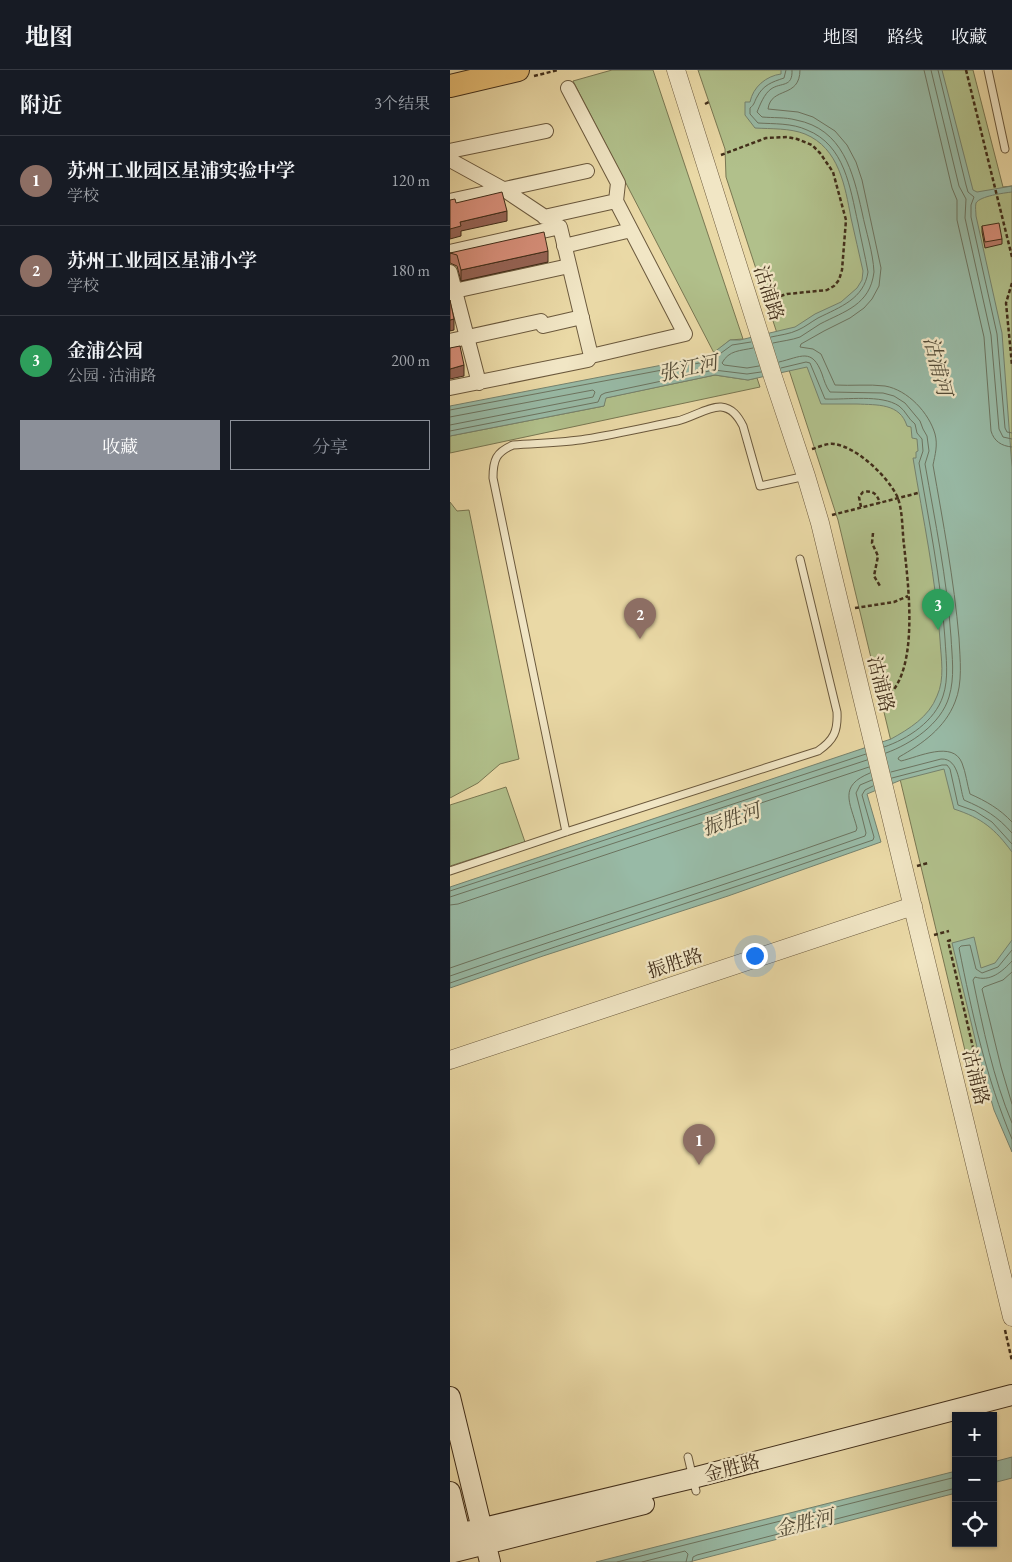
<!DOCTYPE html>
<html lang="zh">
<meta charset="utf-8">
<style>
body{margin:0;font-family:"EB Garamond","Noto Serif SC",serif;background:#242831;color:#f1f3f6}
.controls{position:absolute;right:15px;bottom:15px;display:grid;overflow:hidden;border-radius:0px;box-shadow:0 1px 4px #0004}
.controls button{width:45px;height:45px;display:grid;place-items:center;padding:0;border:0;border-bottom:1px solid #363941;background:#171b24;color:#f1f3f6;font:25px sans-serif}
.you{position:absolute;left:304px;top:885px;width:18px;height:18px;margin:-12px;border:4px solid #fff;border-radius:50%;background:#1a73e8;box-shadow:0 0 0 8px #1a73e833}
.badge{display:grid;place-items:center;width:32px;height:32px;border-radius:50%;background:#8c9099;color:#fff;font-size:16px;font-weight:700}
.pin{position:absolute;translate:-50% -41px;filter:drop-shadow(0 1px 2px #0008)}
.pin::after{content:'';position:absolute;top:26px;width:18px;height:15px;background:inherit;clip-path:polygon(0 0,100% 0,50% 100%)}
.list{margin:0;padding:0;list-style:none}
h2{display:flex;justify-content:space-between;align-items:center;height:65px;margin:0;padding:0 20px;font-size:21px}
h2 small{font-size:16px;font-weight:400;color:#9ea1a6}
.list li{display:grid;grid-template-columns:32px 1fr auto;gap:15px;align-items:center;box-sizing:border-box;height:90px;padding:0 20px;border-top:1px solid #363941}
.list b{display:block;font-size:19px;white-space:nowrap}
.list p{margin:0;font-size:16px;white-space:nowrap;color:#9ea1a6}
.list em{font-size:16px;font-style:normal;color:#9ea1a6}
.actions{display:flex;gap:10px;padding:15px 20px}
.actions a{flex:1;padding:11px 0;border:1px solid #8c9099;border-radius:0px;text-align:center;font-size:18px;color:#8c9099}
.actions .main{background:#8c9099;color:#fff}
.icon{flex:none;width:28px;height:28px;fill:none;stroke:currentColor;stroke-width:2;stroke-linecap:round;stroke-linejoin:round}
.map{position:relative;flex:none;width:562px;height:1492px;overflow:hidden}
header{display:flex;align-items:center;gap:30px;box-sizing:border-box;height:70px;padding:0 25px;background:#171b24;border-bottom:1px solid #363941}
header strong{font-size:24px}
nav{display:flex;gap:28px;margin-inline-start:auto;font-size:18px}
main{display:flex}
aside{flex:1;background:#171b24}
.map>svg:first-child{display:block}
.green{fill:#b1c08b;stroke:#797752}
.water{fill:#98baa6;stroke:#75826e}
.lines{fill:none;stroke-linecap:round;stroke-linejoin:round}
.shore{stroke:#6c7460;stroke-width:1}
.service-casing{stroke:#6b593d;stroke-width:9}
.minor-casing{stroke:#6b593d;stroke-width:16}
.tertiary-casing{stroke:#6b593d;stroke-width:19}
.secondary-casing{stroke:#412e1a;stroke-width:22}
.primary-casing{stroke:#412e1a;stroke-width:24}
.path{stroke:#412e1a;stroke-width:2.5;stroke-dasharray:4 2.5;stroke-linecap:butt}
.service{stroke:#f1e6c5;stroke-width:7}
.minor{stroke:#f1e6c5;stroke-width:14}
.tertiary{stroke:#f1e6c5;stroke-width:18}
.secondary{stroke:#f1e6c5;stroke-width:20}
.primary{stroke:#e5bc73;stroke-width:22}
.wall{fill:#b97b69;stroke:#412e1a}
.shaded-wall{fill:#966455;stroke:#412e1a}
.building{fill:#d78f7a;stroke:#412e1a}
.labels{text-anchor:middle;dominant-baseline:central;stroke-width:4.5;stroke-linejoin:round;paint-order:stroke}
.street-label{font-size:19px;fill:#412e1a;stroke:#f1e6c5}
.water-label{font-size:20px;font-style:italic;fill:#524a36;stroke:#f1e6c5}
</style>
<header>
<strong>地图</strong>
<nav><a>地图</a><a>路线</a><a>收藏</a></nav>
</header>
<main>
<aside>
<h2>附近<small>3个结果</small></h2>
<ul class="list">
<li><span class="badge" style="background:#8d6e63">1</span><div><b>苏州工业园区星浦实验中学</b><p>学校</p></div><em>120 m</em></li>
<li><span class="badge" style="background:#8d6e63">2</span><div><b>苏州工业园区星浦小学</b><p>学校</p></div><em>180 m</em></li>
<li><span class="badge" style="background:#2e9e5b">3</span><div><b>金浦公园</b><p>公园 · 沽浦路</p></div><em>200 m</em></li>
</ul>
<div class="actions"><a class="main">收藏</a><a>分享</a></div>
</aside>
<div class="map">
<svg width="562" height="1492" viewBox="0 0 562 1492">
<rect width="100%" height="100%" fill="#ead9a6"/>
<filter id="stains"><feTurbulence type="fractalNoise" baseFrequency=".004" numOctaves="4"/><feColorMatrix values="0 0 0 0 .2 0 0 0 0 .09 0 0 0 0 .02 0 0 0 .5 -.17"/></filter>
<radialGradient id="worn" r=".72"><stop offset=".6" stop-color="#630" stop-opacity="0"/><stop offset="1" stop-color="#630" stop-opacity=".3"/></radialGradient>
<path class="green" d="M 162,0 L 203,0 L 293,269 L 280,270 L 264,283 L 123,11 Z
M 248,0 L 523,0 L 553,117 L 562,116 L 562,984 L 518,993 L 388,450 L 276,107 L 275,79 Z
M 265,305 L 298,310 L 307,308 L 310,317 L 0,383 L 0,366 L 154,336 L 155,328 Z
M 0,432 L 7,441 L 19,440 L 69,689 L 50,694 L 28,713 L 0,728 Z
M 56,717 L 75,772 L 0,796 L 0,735 Z"/>
<path class="water" d="M 331,0 L 492,0 L 523,120 L 527,122 L 562,116 L 562,122 C 554,123 530,126 526,133 C 525,137 526,142 526,146 L 552,263 L 562,397 L 562,782 C 545,759 532,748 504,739 L 494,699 L 451,710 L 417,724 L 431,772 L 278,826 L 93,886 L 0,918 L 0,817 L 441,669 C 459,659 479,647 487,626 C 495,609 491,588 490,570 C 486,509 473,449 463,388 L 466,388 L 466,382 L 468,381 L 467,369 L 462,368 L 461,357 L 457,356 C 450,333 427,335 407,334 C 395,334 383,334 371,334 L 357,297 L 298,310 L 265,305 L 156,328 L 154,336 L 0,366 L 0,336 L 259,286 L 280,270 L 290,270 L 345,257 L 365,244 L 391,232 L 407,218 L 412,210 L 413,201 C 409,183 405,166 401,148 C 395,116 389,78 355,64 C 340,58 321,59 305,58 L 295,45 L 295,32 L 300,32 C 303,17 316,6 331,4 Z
M 524,867 L 531,898 L 545,893 L 562,870 L 562,1082 L 544,1040 L 533,1002 L 502,873 Z
M 562,1387 L 562,1408 L 543,1413 L 543,1392 Z
M 506,1401 L 506,1423 L 239,1492 L 146,1492 Z"/>
<g class="lines">
<path class="shore" d="M 350,0 C 350,29 321,16 318,39 L 348,42 L 363,47 L 385,61 L 397,75 L 406,92 L 412,110 L 431,198 L 429,216 L 422,229 L 414,238 L 400,248 L 374,261 L 351,274 L 350,277 L 363,279 L 371,284 L 385,315 C 401,316 419,314 435,316 C 458,320 479,343 485,364 C 488,375 485,385 483,395 C 493,452 504,510 509,568 C 510,589 513,613 505,632 C 495,658 472,674 449,687 L 448,689 L 451,691 C 468,687 503,670 512,693 C 516,703 517,714 520,724 C 536,731 550,739 562,752
M 474,0 L 502,118 L 507,130 L 507,150 L 534,267 L 541,361 C 544,371 551,376 562,377
M 481,0 L 509,116 L 516,129 L 515,148 L 541,265 L 549,359 L 553,367 L 562,369
M 488,0 L 516,115 L 518,122 L 524,127 L 521,135 L 521,147 L 547,264 L 555,358 L 557,362 L 562,363
M 321,267 C 330,265 340,264 348,260 C 355,257 361,252 368,248 C 390,237 414,229 418,202 C 415,185 411,169 408,153 C 400,118 395,75 357,60 C 342,53 324,54 308,53 L 300,44 L 300,38 C 305,34 304,32 307,27 C 313,15 322,12 334,8 L 336,0
M 323,273 C 332,271 342,270 350,267 C 357,263 363,258 370,254 C 395,241 420,235 424,202 C 423,182 416,162 412,142 C 403,102 393,59 346,50 C 335,47 323,48 312,47 L 307,42 C 310,35 314,24 321,19 C 331,12 343,18 342,0
M 303,278 C 290,281 279,280 272,293 L 274,295 L 297,298 L 309,296
M 329,292 C 351,287 362,277 372,304 C 374,310 376,317 380,322 L 433,323 L 444,326 L 455,333 L 470,351 L 473,359 L 477,366 L 479,381 L 475,394 C 485,451 497,509 501,567 C 502,587 505,607 499,627 C 491,654 461,674 436,683
M 331,298 L 356,292 L 360,293 L 375,329 C 397,330 431,324 449,336 C 456,341 458,349 465,354 L 467,363 L 472,369 L 473,381 L 469,393 C 479,452 491,510 495,569 C 496,588 499,608 493,626 C 485,651 458,669 434,677
M 0,340 L 260,291 L 282,275 L 301,272
M 0,347 L 143,320 L 145,322 L 143,327 L 0,355
M 0,361 L 148,332 L 151,325 L 155,323 L 264,300 L 297,304 L 311,302
M 441,702 L 491,689 C 510,688 509,717 514,730 C 535,739 547,746 562,763
M 442,708 L 492,695 L 497,695 L 500,699 L 508,735 L 525,741 L 542,752 L 562,774
M 0,821 L 416,684
M 0,827 L 417,690
M 0,835 L 8,834 L 419,697
M 562,880 L 548,897 L 532,903 L 526,899 L 520,875 L 511,876 L 509,878 C 522,943 536,1008 562,1069
M 562,891 C 552,902 540,912 525,907 L 523,910 C 533,958 543,1008 562,1053
M 0,898 C 135,851 271,809 406,761 L 407,758 C 400,732 388,716 420,703
M 562,902 L 553,910 L 534,917 L 532,919 L 551,997 L 562,1034
M 0,906 C 138,858 277,815 415,766 L 416,763 L 406,723 L 410,715 L 422,710
M 0,913 C 140,864 282,819 423,770 L 424,767 L 412,725 L 415,720 L 423,716
M 167,1492 L 506,1407
M 192,1492 L 235,1481 L 238,1484 L 236,1492
M 242,1492 L 243,1487 L 247,1485 L 506,1418"/>
<defs>
<path id="service" d="M 538,0 L 555,79
M 116,762 L 43,408 C 43,390 46,382 63,375 C 87,373 112,373 136,369 C 167,364 197,357 227,351 C 241,348 259,336 271,337 C 282,338 288,346 293,356 L 310,416 L 356,406
M 0,801 L 116,762 L 368,681 C 384,670 388,661 387,642 L 350,489
M 238,1387 L 246,1421"/>
<path id="minor" d="M 0,81 L 96,61
M 0,90 L 53,119 L 110,157 L 141,286
M 0,131 L 137,101
M 94,147 L 166,131
M 114,176 L 181,160
M 0,182 L 110,157
M 0,202 L 29,313
M 0,222 L 119,196
M 0,271 L 91,251 L 93,256 L 132,247
M 0,318 L 138,290 L 141,286 L 235,264 L 166,131 L 168,113 L 118,18"/>
<path id="tertiary" d="M 226,0 L 323,307 L 356,406 L 370,453 L 562,1247
M 0,990 L 463,836"/>
<path id="secondary" d="M 0,1327 L 40,1492
M 0,1422 L 13,1476
M 0,1466 L 243,1408 L 562,1325
M 0,1483 L 194,1434"/>
<path id="primary" d="M 0,16 L 68,0"/>
</defs>
<use href="#service" class="service-casing"/>
<use href="#minor" class="minor-casing"/>
<use href="#tertiary" class="tertiary-casing"/>
<use href="#secondary" class="secondary-casing"/>
<use href="#primary" class="primary-casing"/>
<path class="path" d="M 516,0 L 562,187
M 84,6 L 108,0
M 255,34 L 259,32
M 271,85 L 316,68 L 337,67 L 347,69 L 362,75 L 370,83 L 383,102 L 396,150 L 392,200 L 389,210 L 384,216 L 377,220 L 337,224 L 314,231
M 562,213 L 556,233 L 562,295
M 362,379 C 369,377 377,373 384,374 C 407,377 437,406 447,426 C 453,440 452,460 454,475 C 458,514 472,612 429,632
M 411,437 L 409,427 L 413,422 C 423,420 427,424 430,433
M 382,445 L 468,423
M 423,463 L 422,473 L 428,486 L 424,506 L 430,516
M 405,538 L 444,532 L 458,526
M 467,796 L 478,793
M 484,865 L 499,861
M 501,870 L 498,871 L 525,986 L 514,988
M 555,1260 L 562,1291"/>
<use href="#service" class="service"/>
<use href="#minor" class="minor"/>
<use href="#tertiary" class="tertiary"/>
<use href="#secondary" class="secondary"/>
<use href="#primary" class="primary"/>
</g>
<path class="wall" d="M 532,156 L 552,169 L 552,174 L 535,178 L 532,162 Z
M 0,183 L 98,192 L 11,211 L 7,196 L 0,193 Z"/>
<path class="shaded-wall" d="M 57,141 L 57,151 L 11,161 L 11,166 L 0,169 L 0,159 L 10,152 Z
M 98,181 L 98,192 L 11,211 L 11,200 Z
M 4,249 L 4,260 L 0,261 L 0,250 Z
M 14,295 L 14,306 L 0,309 L 0,299 Z"/>
<path class="building" d="M 52,122 L 57,141 L 10,152 L 11,156 L 0,159 L 0,130 L 5,129 L 6,133 Z
M 549,153 L 552,169 L 535,172 L 532,156 Z
M 94,162 L 98,181 L 11,200 L 7,185 L 0,183 Z
M 0,230 L 4,249 L 0,250 Z
M 10,276 L 14,295 L 0,299 L 0,278 Z"/>
<g class="labels">
<g class="street-label">
<text transform="translate(319 223) rotate(72)">沽浦路</text>
<text transform="translate(431 614) rotate(76)">沽浦路</text>
<text transform="translate(225 893) rotate(-18)">振胜路</text>
<text transform="translate(526 1007) rotate(76)">沽浦路</text>
<text transform="translate(282 1398) rotate(-15)">金胜路</text>
</g>
<g class="water-label">
<text transform="translate(488 296) rotate(76)">沽浦河</text>
<text transform="translate(238 298) rotate(-12)">张江河</text>
<text transform="translate(281 749) rotate(-19)">振胜河</text>
<text transform="translate(354 1453) rotate(-14)">金胜河</text>
</g>
</g>
<rect width="100%" height="100%" filter="url(#stains)"/>
<rect width="100%" height="100%" fill="url(#worn)"/>
</svg>
<div class="controls">
<button>+</button>
<button>−</button>
<button><svg class="icon" aria-label="locate" viewBox="0 0 24 24"><circle cx="12" cy="12" r="6"/><path d="M12 2v4M12 18v4M2 12h4M18 12h4"/></svg></button>
</div>
<div class="you"></div>
<div class="pin badge" style="left:249px;top:1095px;background:#8d6e63">1</div>
<div class="pin badge" style="left:190px;top:569px;background:#8d6e63">2</div>
<div class="pin badge" style="left:488px;top:560px;background:#2e9e5b">3</div>
</div>
</main>
